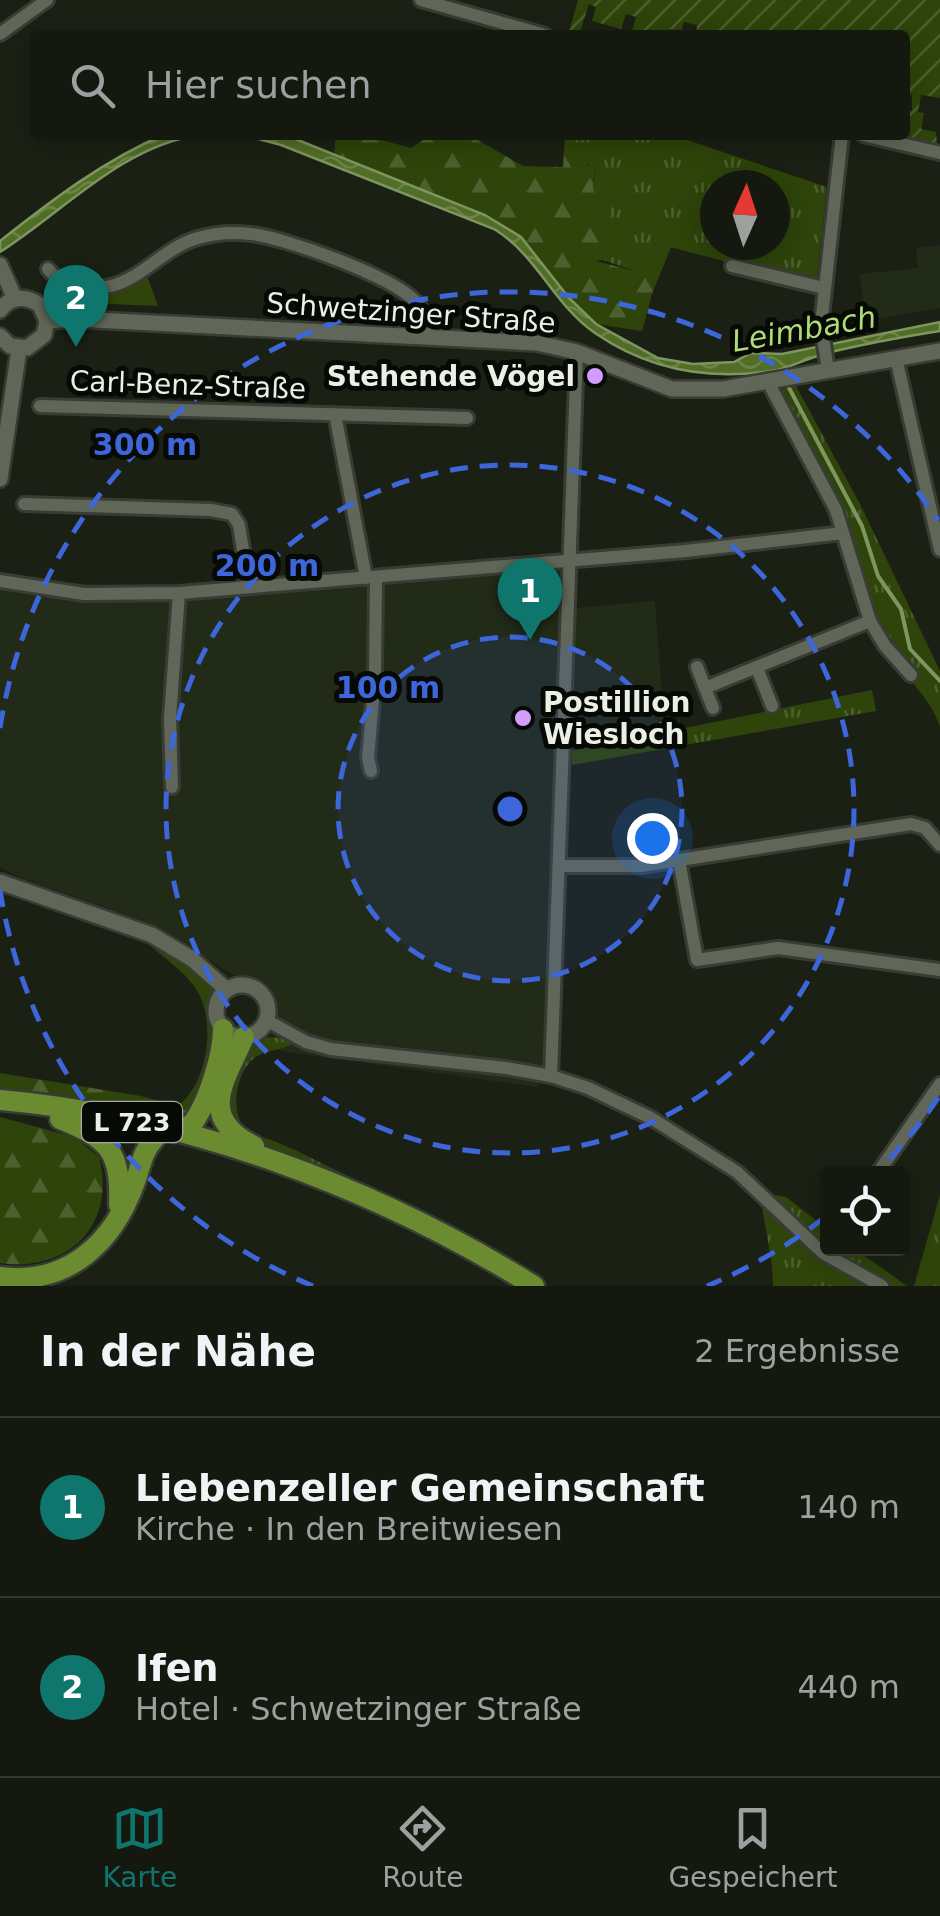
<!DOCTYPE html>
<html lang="de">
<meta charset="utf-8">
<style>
body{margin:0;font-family:"DejaVu Sans",sans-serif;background:#21251d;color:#f1f3f6}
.controls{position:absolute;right:30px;bottom:30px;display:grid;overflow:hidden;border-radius:10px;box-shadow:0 5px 25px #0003}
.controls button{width:90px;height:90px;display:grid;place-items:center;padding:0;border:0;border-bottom:2px solid #33372f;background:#14180f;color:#f1f3f6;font:50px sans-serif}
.compass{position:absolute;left:700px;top:170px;width:90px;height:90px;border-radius:50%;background:#14180f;box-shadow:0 5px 25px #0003;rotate:3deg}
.you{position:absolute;left:652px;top:838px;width:35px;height:35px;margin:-25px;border:8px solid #fff;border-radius:50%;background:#1a73e8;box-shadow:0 0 0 15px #1a73e833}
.badge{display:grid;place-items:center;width:65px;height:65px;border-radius:50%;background:#0f766e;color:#fff;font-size:32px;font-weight:700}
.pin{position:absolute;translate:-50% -82px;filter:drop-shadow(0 2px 5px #0008)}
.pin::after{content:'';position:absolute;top:52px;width:35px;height:30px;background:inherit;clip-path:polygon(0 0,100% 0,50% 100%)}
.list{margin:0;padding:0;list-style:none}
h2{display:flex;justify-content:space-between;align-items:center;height:130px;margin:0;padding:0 40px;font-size:42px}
h2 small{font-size:32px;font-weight:400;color:#9da09e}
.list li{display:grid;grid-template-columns:65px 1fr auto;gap:30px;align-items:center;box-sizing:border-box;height:180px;padding:0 40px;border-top:2px solid #33372f}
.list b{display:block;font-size:38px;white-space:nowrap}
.list p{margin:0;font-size:32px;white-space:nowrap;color:#9da09e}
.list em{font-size:32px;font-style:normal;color:#9da09e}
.icon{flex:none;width:55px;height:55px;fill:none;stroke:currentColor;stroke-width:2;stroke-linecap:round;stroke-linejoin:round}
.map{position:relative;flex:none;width:940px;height:1286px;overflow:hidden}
.search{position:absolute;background:#14180f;box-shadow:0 5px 25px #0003;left:30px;right:30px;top:30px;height:110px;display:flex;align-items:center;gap:25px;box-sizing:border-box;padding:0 35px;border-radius:10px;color:#9da09e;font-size:38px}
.sheet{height:490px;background:#14180f}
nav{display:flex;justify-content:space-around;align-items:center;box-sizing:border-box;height:140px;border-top:2px solid #33372f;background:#14180f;font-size:28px;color:#9da09e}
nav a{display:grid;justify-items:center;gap:5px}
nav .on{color:#0f766e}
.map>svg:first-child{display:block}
.built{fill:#222a18}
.grass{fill:url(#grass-tufts);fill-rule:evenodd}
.forest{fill:url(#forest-firs)}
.garden{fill:url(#garden-furrows)}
.water{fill:url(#water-waves);stroke:#7f9560;stroke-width:2.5}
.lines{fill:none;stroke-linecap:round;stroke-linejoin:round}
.stream{stroke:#7f9560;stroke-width:4}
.minor-casing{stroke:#383c34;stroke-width:18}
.tertiary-casing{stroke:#383c34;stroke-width:20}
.primary-casing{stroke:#383c34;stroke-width:25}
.minor{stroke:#606758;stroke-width:12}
.tertiary{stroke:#606758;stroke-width:15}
.primary{stroke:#6a8b2f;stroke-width:20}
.ring{fill:none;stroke:#3c66da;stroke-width:5;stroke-dasharray:18 12}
.poi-dot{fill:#d29dfd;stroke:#070905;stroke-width:4}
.labels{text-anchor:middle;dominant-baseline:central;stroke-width:10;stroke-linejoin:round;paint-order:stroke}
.shield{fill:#070905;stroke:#a7aaa2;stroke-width:2.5}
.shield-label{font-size:25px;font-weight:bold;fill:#ebefe6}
.street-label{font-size:28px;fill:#ebefe6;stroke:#070905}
.poi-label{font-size:28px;font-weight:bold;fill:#ebefe6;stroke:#070905;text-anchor:end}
.water-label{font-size:30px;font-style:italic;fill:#afdb78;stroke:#070905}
.centre{fill:#3c66da;stroke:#070905;stroke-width:5}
.ring-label{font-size:30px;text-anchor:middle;font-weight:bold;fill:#3c66da;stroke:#070905;stroke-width:10;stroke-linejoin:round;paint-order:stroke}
</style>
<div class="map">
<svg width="940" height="1286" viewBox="0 0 940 1286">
<defs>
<pattern id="grass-tufts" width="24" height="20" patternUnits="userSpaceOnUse" patternTransform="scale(2.5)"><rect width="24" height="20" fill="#2e440a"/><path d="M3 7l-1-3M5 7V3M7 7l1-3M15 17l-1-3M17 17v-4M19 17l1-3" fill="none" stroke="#4c5f2e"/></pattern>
<pattern id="forest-firs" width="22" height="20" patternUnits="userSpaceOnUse" patternTransform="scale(2.5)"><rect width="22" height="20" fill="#2e440a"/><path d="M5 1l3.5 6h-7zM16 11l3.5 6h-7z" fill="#4c5f2e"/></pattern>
<pattern id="garden-furrows" width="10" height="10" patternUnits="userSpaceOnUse" patternTransform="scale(2.5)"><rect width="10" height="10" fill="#2e440a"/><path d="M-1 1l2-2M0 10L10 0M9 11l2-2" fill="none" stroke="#4c5f2e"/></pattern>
<pattern id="water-waves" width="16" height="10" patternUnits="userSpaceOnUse" patternTransform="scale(2.5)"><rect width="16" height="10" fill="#516e26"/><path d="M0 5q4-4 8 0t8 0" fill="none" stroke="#6a8346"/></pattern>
</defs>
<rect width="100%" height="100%" fill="#1b2014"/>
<path class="built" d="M 940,245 L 940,308 L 865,321 L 860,274 L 918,268 L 916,248 Z
M 565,556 L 573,608 L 655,601 L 665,733 L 563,755 L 551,1076 L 536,1087 L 280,1051 L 271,998 L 262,986 L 239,978 L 151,924 L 14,875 L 0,867 L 0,578 L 223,593 Z"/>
<path class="grass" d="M 565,135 L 672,135 L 827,187 L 816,285 L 647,241 L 635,271 L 603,260 L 595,261 L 611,212 L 592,190 L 596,169 L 564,151 ZM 715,185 L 775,185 L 775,245 L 715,245 Z
M 146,273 L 158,306 L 67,302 L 54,296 C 94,292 108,308 146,273 Z
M 795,384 L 861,506 L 940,671 L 940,727 C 930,694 899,674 884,643 C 868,608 856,569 843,533 L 847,520 L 782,391 L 784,387 Z
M 872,690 L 876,711 L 572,765 L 572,751 Z
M 147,943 C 173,948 206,973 217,998 L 212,1011 L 219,1037 L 190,1115 L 176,1122 L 129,1114 C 149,1114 173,1114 187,1097 C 209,1072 214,1020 198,992 C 186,972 164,958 147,943 Z
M 269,1037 L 282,1038 L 293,1044 C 279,1052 263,1049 251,1061 C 235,1077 229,1117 249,1132 C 255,1137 263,1137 271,1140 C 302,1152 332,1169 363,1183 L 250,1139 L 237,1130 L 227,1105 L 245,1047 Z
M 766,1193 L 786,1197 L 827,1229 L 828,1248 L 855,1249 L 907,1286 L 773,1286 L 772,1265 L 761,1201 Z
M 940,1195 L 940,1286 L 914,1286 Z"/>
<path class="forest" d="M 336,135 L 363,135 L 411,148 L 422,141 L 425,135 L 469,135 L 523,166 L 563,167 L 564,151 L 590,155 L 587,165 L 596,168 C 591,193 590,190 610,205 L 611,212 L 596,261 L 634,271 L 646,241 L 671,247 L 652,294 L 642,331 L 596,324 L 569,298 L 521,237 L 509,228 L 485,215 L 334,155 Z
M 0,1073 L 141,1096 L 176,1106 C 128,1126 51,1101 0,1092 Z
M 0,1117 L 74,1137 L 99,1157 C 117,1225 68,1273 0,1263 Z"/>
<path class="garden" d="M 578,0 L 940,0 L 940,98 L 921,95 L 918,112 L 924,113 L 921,129 L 936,132 L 937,144 L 907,139 L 905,110 L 912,111 L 912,95 L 905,93 L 905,35 L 696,35 L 697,25 L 684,22 L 681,32 L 670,29 L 668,35 L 637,35 L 632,31 L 636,17 L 626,14 L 621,29 L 592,21 L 596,7 L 589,4 L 579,35 L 568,35 Z"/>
<path class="water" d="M 163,135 L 198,135 C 121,147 63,212 0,252 L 0,241 C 52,200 103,161 163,135 Z
M 244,135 L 288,136 L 485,215 L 521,237 L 569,298 L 596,324 L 658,358 L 693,364 L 734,362 L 751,353 L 782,354 L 940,322 L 940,331 C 902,337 864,344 827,353 C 810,357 792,367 777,370 C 712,381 650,371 595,333 C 554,305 537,255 494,229 L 281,145 Z"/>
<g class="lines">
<path class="stream" d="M 787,384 L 862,526 L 878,576 L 901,609 L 910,649 L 940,681"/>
<defs>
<path id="minor" d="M 421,0 L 545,35
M 0,34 L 47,0
M 863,135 L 940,153
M 732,266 L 824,288
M 48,269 C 64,289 87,291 111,286 C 143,278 165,247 198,238 C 215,233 234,232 251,234 C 286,238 391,276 415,301 C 424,311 426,322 428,336
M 896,358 L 940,550
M 828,370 L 821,325 L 842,135
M 768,382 L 836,510 L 870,621 L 885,646 L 911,675
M 40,406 L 467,418
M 335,414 L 366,578
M 24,504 L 211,510 L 232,514 L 239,525 L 249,587
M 0,581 L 84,594 L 179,593 L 686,551 L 843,533
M 697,667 L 705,688 L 870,621
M 757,668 L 772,706
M 705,688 L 713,708
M 371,771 L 368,758 L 375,676 L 376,578
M 172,787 L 170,718 L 179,593
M 679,860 L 697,960 L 778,948 L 940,970
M 560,866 L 641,866 L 911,824 L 925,828 L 940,845
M 266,1020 L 306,1042 L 331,1049 L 506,1068 L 551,1076 L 588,1088 L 651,1118 L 737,1172 L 823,1253 L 882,1286
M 551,1076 L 577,352
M 877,1174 L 940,1084"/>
<path id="tertiary" d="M 0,265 L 15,299
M 0,310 C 11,296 25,295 40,305 L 47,321 L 44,335 L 27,348 L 10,346 L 0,336
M 47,321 L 76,319 L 537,343 L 577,352 L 672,389 L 723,389 L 940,351
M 0,479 L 19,349
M 0,882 L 152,935 L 192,959 L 227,990
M216 1011a26 26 0 1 1 52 0a26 26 0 1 1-52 0Z"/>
<path id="primary" d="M 244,1037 C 225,1081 196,1117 254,1146
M 0,1100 C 186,1116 377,1188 534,1286
M 60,1119 C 109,1139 121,1151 119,1205
M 175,1132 C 182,1129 190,1127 195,1120 C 209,1099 223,1054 223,1029
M 0,1277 C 69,1286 114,1241 135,1182 C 141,1166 142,1152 154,1139"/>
</defs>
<use href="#minor" class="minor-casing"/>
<use href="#tertiary" class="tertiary-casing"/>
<use href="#primary" class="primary-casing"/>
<use href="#minor" class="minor"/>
<use href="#tertiary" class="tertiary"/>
<use href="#primary" class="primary"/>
</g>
<circle cx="510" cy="809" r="172" fill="#3c66da" fill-opacity=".12"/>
<g class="ring">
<circle cx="510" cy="809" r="172"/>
<circle cx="510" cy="809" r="344"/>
<path d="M938 1098A516 516 0 0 1 878 1171M824 1218A516 516 0 0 1 707 1286M313 1286A516 516 0 0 1 0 890M0 728A516 516 0 0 1 938 520"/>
</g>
<g class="poi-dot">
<circle cx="595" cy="376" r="10"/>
<circle cx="523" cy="718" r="10"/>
</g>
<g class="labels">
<rect class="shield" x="82" y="1102" width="100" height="40" rx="8"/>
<g class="shield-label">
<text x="132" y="1122">L 723</text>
</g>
<g class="street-label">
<text transform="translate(411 313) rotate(4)">Schwetzinger Straße</text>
<text transform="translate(188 385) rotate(2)">Carl-Benz-Straße</text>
</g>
<g class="poi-label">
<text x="575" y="376">Stehende Vögel</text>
<text x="543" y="702" text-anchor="start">Postillion<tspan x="543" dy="32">Wiesloch</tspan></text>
</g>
<g class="water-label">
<text transform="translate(804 329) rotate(-10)">Leimbach</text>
</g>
</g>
<circle cx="510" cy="809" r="15" class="centre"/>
<g class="ring-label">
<text x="145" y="455">300 m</text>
<text x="267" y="576">200 m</text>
<text x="388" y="698">100 m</text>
</g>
</svg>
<div class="controls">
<button><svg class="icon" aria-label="locate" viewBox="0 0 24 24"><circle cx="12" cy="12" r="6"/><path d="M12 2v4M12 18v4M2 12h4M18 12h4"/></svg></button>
</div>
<svg class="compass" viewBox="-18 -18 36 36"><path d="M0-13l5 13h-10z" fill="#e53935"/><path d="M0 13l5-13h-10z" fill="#9da09e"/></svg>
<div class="you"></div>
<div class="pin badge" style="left:530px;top:640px">1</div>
<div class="pin badge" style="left:76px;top:347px">2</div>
<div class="search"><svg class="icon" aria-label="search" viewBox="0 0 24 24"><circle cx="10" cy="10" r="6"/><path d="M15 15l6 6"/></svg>Hier suchen</div>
</div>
<section class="sheet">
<h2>In der Nähe<small>2 Ergebnisse</small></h2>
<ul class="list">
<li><span class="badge">1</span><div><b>Liebenzeller Gemeinschaft</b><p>Kirche · In den Breitwiesen</p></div><em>140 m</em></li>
<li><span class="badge">2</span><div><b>Ifen</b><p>Hotel · Schwetzinger Straße</p></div><em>440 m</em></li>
</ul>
</section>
<nav>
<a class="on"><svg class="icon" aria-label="map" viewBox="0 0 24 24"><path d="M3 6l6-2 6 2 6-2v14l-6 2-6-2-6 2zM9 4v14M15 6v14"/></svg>Karte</a>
<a><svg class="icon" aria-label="directions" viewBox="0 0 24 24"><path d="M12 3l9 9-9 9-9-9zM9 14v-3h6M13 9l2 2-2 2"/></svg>Route</a>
<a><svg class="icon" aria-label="saved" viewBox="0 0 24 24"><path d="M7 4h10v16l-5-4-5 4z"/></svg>Gespeichert</a>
</nav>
